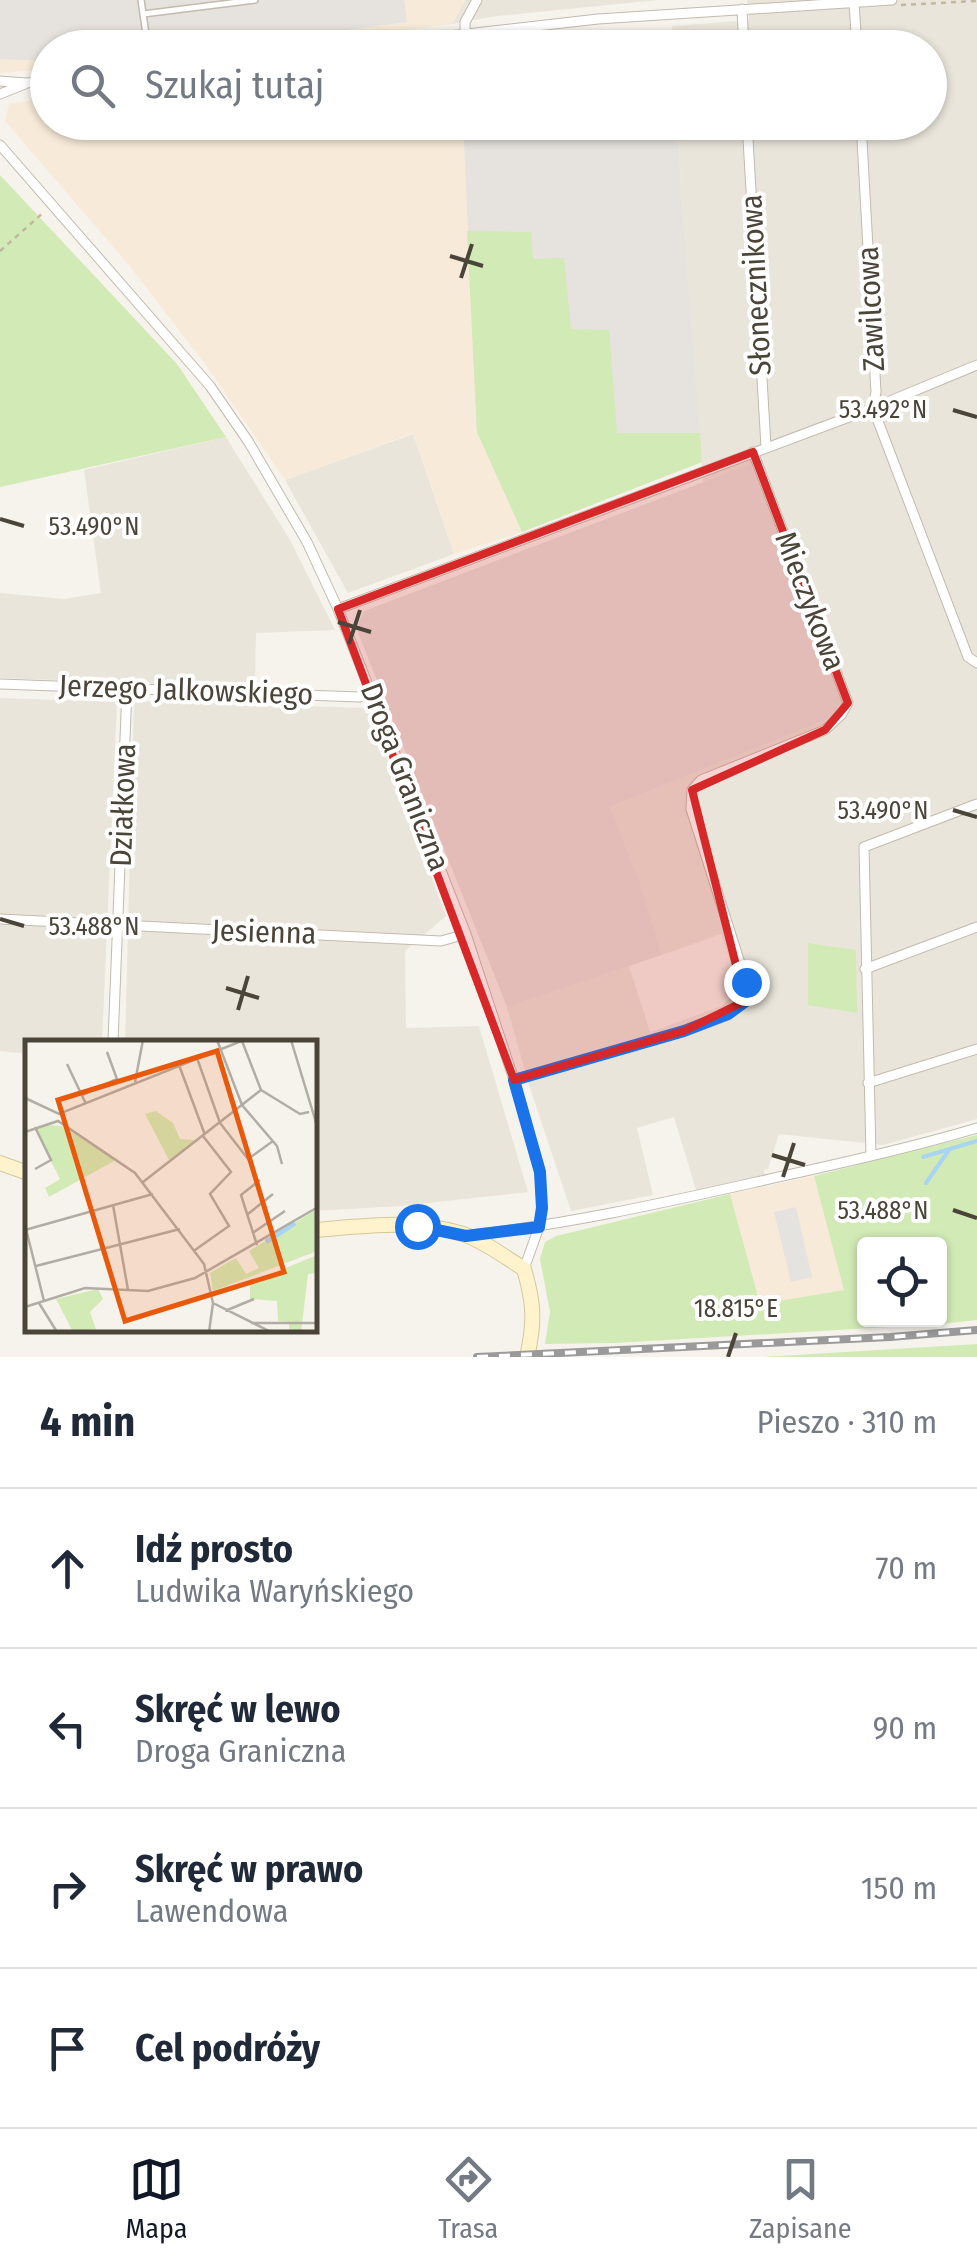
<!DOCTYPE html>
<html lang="pl">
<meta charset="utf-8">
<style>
body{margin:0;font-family:"Fira Sans Condensed",sans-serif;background:#f2f2f3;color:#1f2937}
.controls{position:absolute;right:30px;bottom:30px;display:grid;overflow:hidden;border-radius:10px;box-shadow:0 2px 8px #0004}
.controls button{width:90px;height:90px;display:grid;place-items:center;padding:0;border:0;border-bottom:2px solid #e0e1e3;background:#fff;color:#1f2937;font:50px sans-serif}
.stop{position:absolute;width:30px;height:30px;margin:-22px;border:8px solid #1a73e8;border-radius:50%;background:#fff}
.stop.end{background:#1a73e8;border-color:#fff;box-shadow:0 2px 10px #0008}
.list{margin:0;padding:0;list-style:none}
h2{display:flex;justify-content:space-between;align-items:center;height:130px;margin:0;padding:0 40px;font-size:42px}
h2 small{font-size:32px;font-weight:400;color:#747a83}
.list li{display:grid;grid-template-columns:65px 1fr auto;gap:30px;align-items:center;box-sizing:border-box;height:160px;padding:0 40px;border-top:2px solid #e0e1e3}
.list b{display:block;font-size:38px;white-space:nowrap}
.list p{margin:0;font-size:32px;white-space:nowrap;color:#747a83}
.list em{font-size:32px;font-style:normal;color:#747a83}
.icon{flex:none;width:55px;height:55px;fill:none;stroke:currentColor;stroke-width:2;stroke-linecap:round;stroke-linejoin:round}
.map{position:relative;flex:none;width:977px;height:1357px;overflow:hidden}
.search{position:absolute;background:#fff;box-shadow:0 2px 8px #0004;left:30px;right:30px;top:30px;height:110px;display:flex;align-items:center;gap:25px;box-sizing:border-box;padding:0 35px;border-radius:55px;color:#747a83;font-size:38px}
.sheet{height:770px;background:#fff}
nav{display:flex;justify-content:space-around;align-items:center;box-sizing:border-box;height:140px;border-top:2px solid #e0e1e3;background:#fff;font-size:28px;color:#747a83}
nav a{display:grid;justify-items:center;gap:5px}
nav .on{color:#111827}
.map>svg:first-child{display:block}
.residential{fill:#eae5da}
.commercial{fill:#f7ead8}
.industrial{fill:#e6e2dd}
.green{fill:#d2eab5;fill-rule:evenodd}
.parking{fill:#e5e3e0}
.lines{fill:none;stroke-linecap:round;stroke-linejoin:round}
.stream{stroke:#a9d4f2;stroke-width:4}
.lane-casing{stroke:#c2bbae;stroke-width:8}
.street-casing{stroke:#c2bbae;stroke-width:11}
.secondary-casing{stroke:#d6c79b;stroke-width:16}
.path{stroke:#c4b79f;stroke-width:2.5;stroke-dasharray:5 5;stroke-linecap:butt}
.lane{stroke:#fff;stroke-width:5}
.street{stroke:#fff;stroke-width:9}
.secondary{stroke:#fff3cd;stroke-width:14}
.rail-casing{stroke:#9a9a9a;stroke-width:8}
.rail{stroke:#fff;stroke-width:4;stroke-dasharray:11;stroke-linecap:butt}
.route{stroke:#1a73e8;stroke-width:12}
.marked{fill:#d62828;fill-opacity:0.2;stroke:#d62828;stroke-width:8;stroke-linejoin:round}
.ticks{fill:none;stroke:#4b4439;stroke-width:4}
.labels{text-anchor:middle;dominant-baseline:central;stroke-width:8;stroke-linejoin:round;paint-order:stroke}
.street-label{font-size:30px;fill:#4b4439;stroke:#fff}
.inset-river{fill:none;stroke:#a9d4f2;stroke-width:5}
.inset-road{fill:none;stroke:#b2ada4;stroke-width:2.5}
.view{fill:#e8590c;fill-opacity:0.15;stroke:#e8590c;stroke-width:5}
.inset-edge{fill:none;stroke:#4b4439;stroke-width:5}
.ticks-label{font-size:25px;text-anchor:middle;fill:#4b4439;stroke:#fff;stroke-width:8;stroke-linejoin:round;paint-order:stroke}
</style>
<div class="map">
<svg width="977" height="1357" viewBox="0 0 977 1357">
<rect width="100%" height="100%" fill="#f6f3ec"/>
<path class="residential" d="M 465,0 L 658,0 L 497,16 L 452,24 Z
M 747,0 L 977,0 L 977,1119 L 883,1145 L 779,1134 L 768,1169 L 764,1170 L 765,1175 L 696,1190 L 674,1117 L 637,1128 L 653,1195 L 571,1211 L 529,1085 L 507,1007 L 629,966 L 650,1032 L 722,1006 L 735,993 L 735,975 L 721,934 L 662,955 L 640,883 L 610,807 L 833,717 L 844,702 L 752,465 L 703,482 L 681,188 L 678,123 L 930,122 L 930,48 L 674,47 L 672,26 L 749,20 Z
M 413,434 L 454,554 L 348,593 L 285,480 Z
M 226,437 L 290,540 L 335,630 L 256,633 L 255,687 L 0,678 L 0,593 L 64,599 L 101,593 L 84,470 Z
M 0,698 L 117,702 L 102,1042 L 28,1042 L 27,1054 L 0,1051 Z
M 134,701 L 368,708 L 446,916 L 405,951 L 406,1028 L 479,1026 L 528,1192 L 401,1206 L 315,1211 L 315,1042 L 125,1042 Z"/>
<path class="commercial" d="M 0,0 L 465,0 L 452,24 L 253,48 L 48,48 L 47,69 L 0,73 Z
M 47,98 L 48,122 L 463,123 L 477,432 L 522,532 L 454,554 L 413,433 L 285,480 L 206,365 L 128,264 L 5,121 L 9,104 Z
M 814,1176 L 845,1290 L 760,1304 L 730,1194 Z"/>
<path class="industrial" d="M 0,0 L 404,0 L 407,22 L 210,48 L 175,47 L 154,30 L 145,30 L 131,32 L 132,47 L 48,48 L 47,61 L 0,59 Z
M 569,34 L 570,47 L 459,47 Z
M 463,123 L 678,123 L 681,188 L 702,462 L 522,532 L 477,432 Z
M 751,464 L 844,702 L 833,717 L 610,807 L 640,883 L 662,955 L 507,1007 L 357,630 L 359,621 L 364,611 Z"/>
<path class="green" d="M 0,175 L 177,364 L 226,437 L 0,487 Z
M 467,231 L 531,232 L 533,259 L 564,258 L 571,329 L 609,330 L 617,433 L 700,433 L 702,462 L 522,532 L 477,432 Z
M 808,943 L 856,950 L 857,1013 L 808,1005 Z
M 977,1135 L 977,1320 L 941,1324 L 615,1343 L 545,1344 L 550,1312 L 540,1259 L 545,1242 L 556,1236 L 730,1194 L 760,1304 L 844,1290 L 814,1176 ZM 864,1244 L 940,1244 L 940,1320 L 864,1320 Z
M 977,1344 L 977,1357 L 763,1357 Z"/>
<path class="parking" d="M 796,1207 L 812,1277 L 791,1282 L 774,1212 Z"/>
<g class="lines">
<path class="stream" d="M 923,1157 L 977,1141
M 926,1183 L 949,1150"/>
<defs>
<path id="lane" d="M 141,0 L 148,48
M 143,14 L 255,0"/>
<path id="street" d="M 854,3 L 857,48
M 742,9 L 744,48
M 465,34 L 465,22 L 477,0
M 344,48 L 598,19 L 892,0
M 0,81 L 26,83 L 48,81
M 0,94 L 25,84
M 747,122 L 766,447
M 861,122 L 876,392 L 873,408 L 968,657 L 977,663
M 0,145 L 210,386 L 248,441 L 307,542 L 338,609 L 466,934 L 514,1080 L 540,1172 L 542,1207 L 539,1227 L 524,1269
M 338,609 L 873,408 L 977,365
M 0,684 L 360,697 L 372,694
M 0,919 L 441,941 L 466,934
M 865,969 L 977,927
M 113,1042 L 127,688
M 514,1080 L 684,1031 L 728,1015 L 745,1001 L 746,982 L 691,809 L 692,790 L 701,780 L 825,730 L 841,715 L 848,703 L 753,452
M 868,1083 L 977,1049
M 871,1156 L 864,847 L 977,804
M 471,1235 C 568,1224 658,1204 752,1183 C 827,1166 903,1150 977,1128"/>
<path id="secondary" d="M 0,1163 L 28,1173
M 315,1230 C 365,1226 414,1219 463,1234 C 484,1241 505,1257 524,1269 C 534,1303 535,1322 527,1357"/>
</defs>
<use href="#lane" class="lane-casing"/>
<use href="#street" class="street-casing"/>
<use href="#secondary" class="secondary-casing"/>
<path class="path" d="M 901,5 L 977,1
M 0,251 L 44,212"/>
<use href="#lane" class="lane"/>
<use href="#street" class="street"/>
<use href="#secondary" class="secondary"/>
<defs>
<path id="rail" d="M 477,1357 L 890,1337 L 977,1330"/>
</defs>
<use href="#rail" class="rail-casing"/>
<use href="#rail" class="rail"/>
</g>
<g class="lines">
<path class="route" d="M 417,1226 L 466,1236 L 539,1227 L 542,1208 L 540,1172 L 514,1080 L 684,1031 L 728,1014 L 746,1001 L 746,982"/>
</g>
<path class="marked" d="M 753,452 L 848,703 L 825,730 L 692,790 L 745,1001 L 684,1031 L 514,1080 L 338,609 Z"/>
<path class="ticks" d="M 450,256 L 483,266M 461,278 L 472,244M 953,410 L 977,417M 0,519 L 24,526M 338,622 L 371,632M 349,644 L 360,610M 953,810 L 977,817M 0,919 L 24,926M 226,988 L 259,998M 238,1010 L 248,976M 772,1155 L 805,1165M 783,1177 L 794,1143M 953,1210 L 977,1218M 728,1357 L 736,1333"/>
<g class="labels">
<g class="street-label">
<text transform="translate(756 285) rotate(-93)">Słonecznikowa</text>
<text transform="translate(871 309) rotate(-93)">Zawilcowa</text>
<text transform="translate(810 601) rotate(69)">Mieczykowa</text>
<text transform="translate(186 690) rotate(2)">Jerzego Jalkowskiego</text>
<text transform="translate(405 777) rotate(69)">Droga Graniczna</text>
<text transform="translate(123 805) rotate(-88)">Działkowa</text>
<text transform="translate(264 932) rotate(2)">Jesienna</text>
</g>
</g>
<g transform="translate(25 1040)">
<rect width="292" height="292" fill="#f6f3ec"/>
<path d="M 131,71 L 148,83 L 155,99 L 170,100 L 144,120 L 120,74 ZM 22,85 L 37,86 L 91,120 L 24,157 L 20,148 L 35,139 L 10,90 ZM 292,169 L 292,211 L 188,251 L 185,233 L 211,218 L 221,234 L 234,228 L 224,211 ZM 292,215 L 292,233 L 283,234 L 276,292 L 264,292 L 264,282 L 253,281 L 252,261 L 225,259 L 225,243 ZM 73,249 L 78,259 L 65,272 L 71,289 L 48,292 L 31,259 Z" fill="#d2eab5"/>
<path class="inset-river" d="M 241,202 L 270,183"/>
<path class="inset-road" d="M 192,0 L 217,65 L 252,106 L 257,124M 266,0 L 293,89M 217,1 L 236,50 L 275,74 L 284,72M 172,18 L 195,83 L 223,119 L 248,101M 42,24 L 61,64M 154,25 L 180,95M 110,42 L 118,0M 57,55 L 92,39 L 82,12M 0,58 L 34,74 L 219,0M 0,92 L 33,81 L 110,133 L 179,224 L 188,263 L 184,292M 10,129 L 26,120 L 10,87M 118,142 L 236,50M 88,165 L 103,250M 223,174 L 248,154M 0,185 L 19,261M 0,190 L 128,154M 229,192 L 260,171M 232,205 L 216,155 L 235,140M 170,210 L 204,186 L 185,154 L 206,132 L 178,96M 11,226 L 155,189M 14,263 L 32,292M 188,263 L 246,292M 0,267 L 60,248 L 123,251 L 170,238 L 293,167M 200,271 L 229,259M 226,283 L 293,283"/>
<path class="view" d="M 192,11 L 259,232 L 100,281 L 33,60 Z"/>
<rect width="292" height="292" class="inset-edge"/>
</g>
<g class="ticks-label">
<text x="883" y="418">53.492°N</text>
<text x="94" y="535">53.490°N</text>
<text x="883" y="819">53.490°N</text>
<text x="94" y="935">53.488°N</text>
<text x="883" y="1219">53.488°N</text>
<text x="736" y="1317">18.815°E</text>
</g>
</svg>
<div class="controls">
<button><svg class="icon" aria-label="locate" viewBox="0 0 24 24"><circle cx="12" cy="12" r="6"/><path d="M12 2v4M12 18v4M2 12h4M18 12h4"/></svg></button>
</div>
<div class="stop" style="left:417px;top:1226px"></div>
<div class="stop end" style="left:746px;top:982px"></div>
<div class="search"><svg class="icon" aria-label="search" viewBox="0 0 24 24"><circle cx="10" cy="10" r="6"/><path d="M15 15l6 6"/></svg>Szukaj tutaj</div>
</div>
<section class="sheet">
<h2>4 min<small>Pieszo · 310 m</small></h2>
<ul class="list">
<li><svg class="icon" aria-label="ahead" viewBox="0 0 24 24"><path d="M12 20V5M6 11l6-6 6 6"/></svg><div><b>Idź prosto</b><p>Ludwika Waryńskiego</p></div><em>70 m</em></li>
<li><svg class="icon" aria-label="left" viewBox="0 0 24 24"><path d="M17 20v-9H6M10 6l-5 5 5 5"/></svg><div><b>Skręć w lewo</b><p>Droga Graniczna</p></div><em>90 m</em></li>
<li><svg class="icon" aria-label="right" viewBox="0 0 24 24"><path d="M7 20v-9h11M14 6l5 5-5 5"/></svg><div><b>Skręć w prawo</b><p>Lawendowa</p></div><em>150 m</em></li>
<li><svg class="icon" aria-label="arrive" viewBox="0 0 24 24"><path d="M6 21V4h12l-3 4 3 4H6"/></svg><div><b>Cel podróży</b></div></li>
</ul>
</section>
<nav>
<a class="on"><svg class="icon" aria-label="map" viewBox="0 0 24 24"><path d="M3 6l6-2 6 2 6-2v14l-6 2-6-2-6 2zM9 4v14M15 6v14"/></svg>Mapa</a>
<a><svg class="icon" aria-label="directions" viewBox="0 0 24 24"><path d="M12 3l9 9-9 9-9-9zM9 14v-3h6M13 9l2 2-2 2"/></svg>Trasa</a>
<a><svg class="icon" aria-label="saved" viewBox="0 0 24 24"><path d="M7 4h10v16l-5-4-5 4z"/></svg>Zapisane</a>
</nav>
